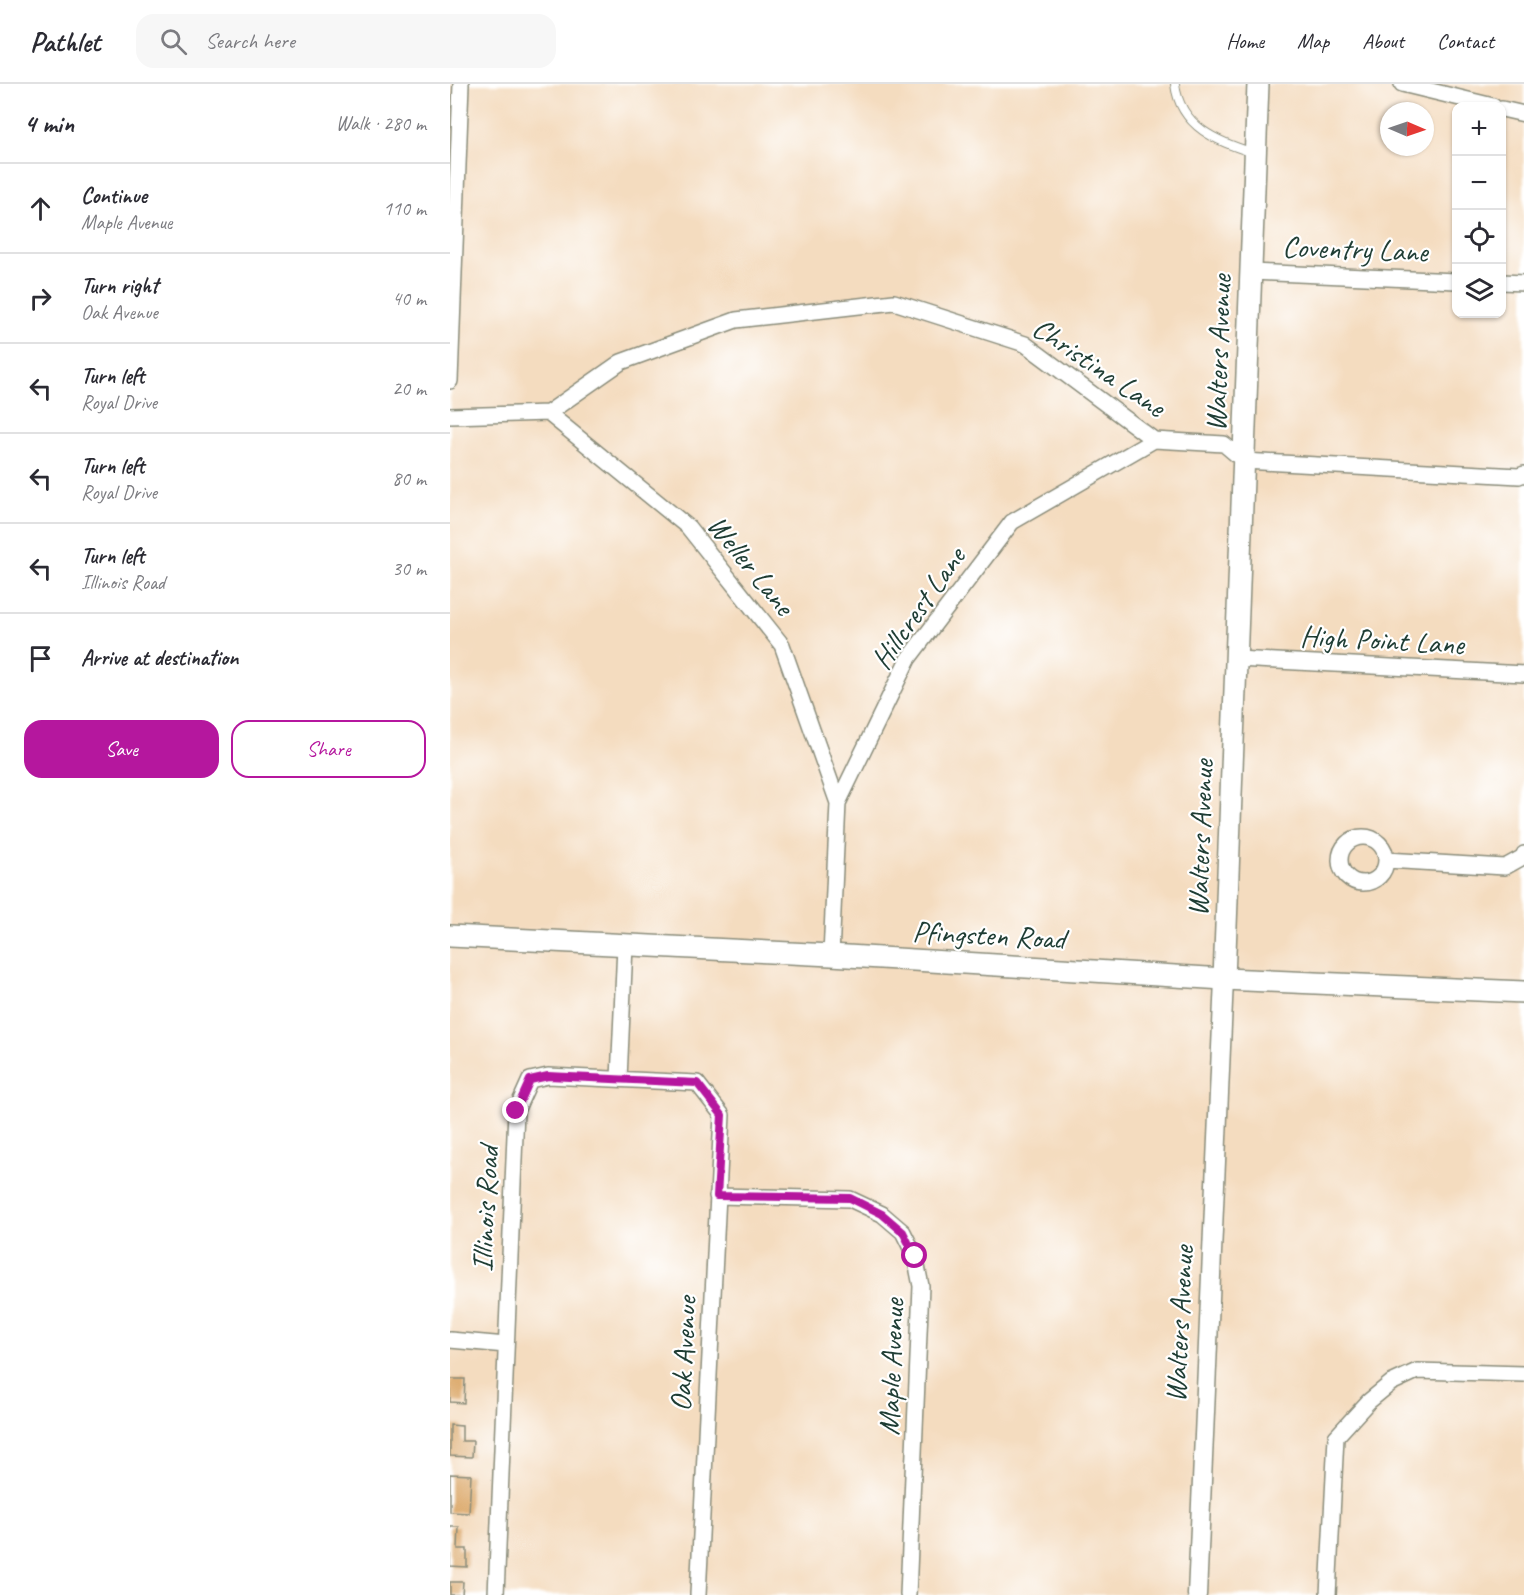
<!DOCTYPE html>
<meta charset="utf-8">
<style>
body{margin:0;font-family:Caveat,sans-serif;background:#f7f7f7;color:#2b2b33}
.controls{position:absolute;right:18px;top:18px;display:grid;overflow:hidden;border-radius:12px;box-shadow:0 2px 4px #0004}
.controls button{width:54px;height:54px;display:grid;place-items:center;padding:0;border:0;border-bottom:2px solid #e1e1e2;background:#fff;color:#2b2b33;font:30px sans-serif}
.compass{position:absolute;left:930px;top:18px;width:54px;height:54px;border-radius:50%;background:#fff;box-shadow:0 2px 4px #0004;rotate:92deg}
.stop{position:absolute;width:18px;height:18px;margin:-14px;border:4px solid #b5179e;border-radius:50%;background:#fff}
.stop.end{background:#b5179e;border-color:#fff;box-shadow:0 2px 6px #0008}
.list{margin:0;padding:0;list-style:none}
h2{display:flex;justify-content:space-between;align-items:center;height:78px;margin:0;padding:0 24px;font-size:26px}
h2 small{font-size:20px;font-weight:400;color:#7c7c81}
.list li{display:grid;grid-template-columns:39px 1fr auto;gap:18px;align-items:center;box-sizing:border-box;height:90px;padding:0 24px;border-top:2px solid #e1e1e2}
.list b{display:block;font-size:22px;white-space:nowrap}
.list p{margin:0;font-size:20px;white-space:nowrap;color:#7c7c81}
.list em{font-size:20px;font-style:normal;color:#7c7c81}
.actions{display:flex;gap:12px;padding:18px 24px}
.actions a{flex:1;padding:14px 0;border:2px solid #b5179e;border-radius:18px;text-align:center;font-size:21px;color:#b5179e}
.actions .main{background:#b5179e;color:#fff}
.icon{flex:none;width:33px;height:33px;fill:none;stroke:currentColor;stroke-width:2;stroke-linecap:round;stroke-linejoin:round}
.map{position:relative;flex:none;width:1074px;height:1511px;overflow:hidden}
header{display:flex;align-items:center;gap:36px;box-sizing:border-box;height:84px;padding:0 30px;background:#fff;border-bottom:2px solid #e1e1e2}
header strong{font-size:28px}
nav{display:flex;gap:33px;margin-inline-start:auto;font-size:21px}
.search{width:420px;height:54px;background:#f7f7f7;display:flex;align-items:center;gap:15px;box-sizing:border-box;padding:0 21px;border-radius:18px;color:#7c7c81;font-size:22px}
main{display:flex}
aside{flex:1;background:#fff}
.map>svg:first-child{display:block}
.building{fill:#deae73}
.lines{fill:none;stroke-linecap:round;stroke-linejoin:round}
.service-casing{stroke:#8a8c7a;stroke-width:10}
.minor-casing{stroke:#8a8c7a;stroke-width:18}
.tertiary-casing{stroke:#8a8c7a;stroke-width:21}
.secondary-casing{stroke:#8a8c7a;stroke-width:24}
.service{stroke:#fff;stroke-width:8}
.minor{stroke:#fff;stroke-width:15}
.tertiary{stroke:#fff;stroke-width:18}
.secondary{stroke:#fff;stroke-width:21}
.route{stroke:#b5179e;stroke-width:8}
.labels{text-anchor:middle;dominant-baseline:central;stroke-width:4.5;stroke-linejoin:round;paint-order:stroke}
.street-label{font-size:30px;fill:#1f3d34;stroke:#fff}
</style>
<header>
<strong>Pathlet</strong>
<div class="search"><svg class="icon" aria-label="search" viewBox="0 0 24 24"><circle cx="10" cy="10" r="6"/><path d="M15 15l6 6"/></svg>Search here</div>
<nav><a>Home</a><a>Map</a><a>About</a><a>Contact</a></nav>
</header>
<main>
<aside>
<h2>4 min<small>Walk · 280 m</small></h2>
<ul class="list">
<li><svg class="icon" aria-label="ahead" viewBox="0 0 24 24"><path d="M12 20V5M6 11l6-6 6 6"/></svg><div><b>Continue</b><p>Maple Avenue</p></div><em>110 m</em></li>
<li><svg class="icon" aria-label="right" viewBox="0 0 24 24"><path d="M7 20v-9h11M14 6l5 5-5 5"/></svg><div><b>Turn right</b><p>Oak Avenue</p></div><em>40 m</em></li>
<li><svg class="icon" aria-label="left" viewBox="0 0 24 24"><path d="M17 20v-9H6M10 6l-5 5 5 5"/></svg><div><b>Turn left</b><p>Royal Drive</p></div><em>20 m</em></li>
<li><svg class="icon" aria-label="left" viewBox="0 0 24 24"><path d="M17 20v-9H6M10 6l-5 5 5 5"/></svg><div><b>Turn left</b><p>Royal Drive</p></div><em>80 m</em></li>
<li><svg class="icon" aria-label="left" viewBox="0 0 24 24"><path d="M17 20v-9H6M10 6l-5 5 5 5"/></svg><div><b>Turn left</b><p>Illinois Road</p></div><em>30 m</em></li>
<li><svg class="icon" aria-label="arrive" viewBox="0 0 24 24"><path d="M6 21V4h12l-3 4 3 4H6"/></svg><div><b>Arrive at destination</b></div></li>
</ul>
<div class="actions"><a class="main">Save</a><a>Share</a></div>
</aside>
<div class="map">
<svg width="1074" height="1511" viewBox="0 0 1074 1511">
<rect width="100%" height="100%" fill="#fff"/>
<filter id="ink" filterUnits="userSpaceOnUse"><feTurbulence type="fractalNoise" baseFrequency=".0167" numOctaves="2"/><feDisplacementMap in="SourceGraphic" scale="12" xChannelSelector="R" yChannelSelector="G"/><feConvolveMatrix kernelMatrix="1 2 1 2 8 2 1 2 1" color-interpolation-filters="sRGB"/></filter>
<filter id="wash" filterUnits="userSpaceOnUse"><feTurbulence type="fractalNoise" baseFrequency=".008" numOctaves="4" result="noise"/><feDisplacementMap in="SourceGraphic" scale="24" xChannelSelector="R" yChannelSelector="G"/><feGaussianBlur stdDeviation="1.35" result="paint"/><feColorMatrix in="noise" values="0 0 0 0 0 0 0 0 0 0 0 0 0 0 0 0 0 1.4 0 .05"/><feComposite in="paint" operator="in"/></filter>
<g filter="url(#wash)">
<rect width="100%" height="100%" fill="#f4dcbf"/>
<g id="blocks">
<path class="building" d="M 0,1295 L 15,1295 L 14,1319 L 0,1318 Z
M 0,1341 L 12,1342 L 12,1357 L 23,1357 L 22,1373 L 0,1372 Z
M 0,1390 L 21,1391 L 19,1429 L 0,1428 Z
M 0,1443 L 9,1443 L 8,1465 L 17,1465 L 17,1483 L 0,1482 Z
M 0,1498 L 13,1498 L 12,1511 L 0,1511 Z"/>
</g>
</g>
<g filter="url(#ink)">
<use href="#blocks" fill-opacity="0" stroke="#8a8c7a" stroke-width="1.5"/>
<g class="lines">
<defs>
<path id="service" d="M 725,0 C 730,43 768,58 804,69"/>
<path id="minor" d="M 952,0 L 1043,22
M 1052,25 L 1074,30
M 801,188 L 1006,197
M 1052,198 L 1074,199
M 0,297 L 11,0
M 98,329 L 238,443 L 332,561 L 388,719
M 0,332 L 98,329 L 171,278 L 286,236 L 444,218 L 575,260 L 704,356 L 774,360 L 794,377 L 1069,392 L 1074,390
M 787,575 L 1074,590
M890 776a23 23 0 1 1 46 0a23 23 0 1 1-46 0Z
M 936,776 L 1055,783 L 1073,773 L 1074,770
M 381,871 L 388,719 L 458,575 L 562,438 L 704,356
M 169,995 L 175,862
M 267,1112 L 400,1115 L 432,1130 L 453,1148 L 465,1172 L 471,1202 L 458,1511
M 0,1256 L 56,1261
M 46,1511 L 66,1027 L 80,996 L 98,992 L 247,999 L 272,1031 L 248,1511
M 878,1511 L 886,1353 L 918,1318 L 941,1299 L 967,1287 L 1074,1290"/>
<path id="tertiary" d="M 747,1511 L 774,895"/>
<path id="secondary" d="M 0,852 L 381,871 L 774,895 L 1074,908
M 774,895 L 808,0"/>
</defs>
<use href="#service" class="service-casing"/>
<use href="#minor" class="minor-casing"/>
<use href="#tertiary" class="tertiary-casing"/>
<use href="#secondary" class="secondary-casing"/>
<use href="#service" class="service"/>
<use href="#minor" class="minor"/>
<use href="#tertiary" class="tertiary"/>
<use href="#secondary" class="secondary"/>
</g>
</g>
<g class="lines" filter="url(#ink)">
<path class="route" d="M 66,1027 L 80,996 L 98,992 L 247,999 L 272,1031 L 267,1112 L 400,1114 L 432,1130 L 453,1148 L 465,1172"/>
</g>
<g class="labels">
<g class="street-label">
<text transform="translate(905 165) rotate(2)">Coventry Lane</text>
<text transform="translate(768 269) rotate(-88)">Walters Avenue</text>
<text transform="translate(649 283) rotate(34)">Christina Lane</text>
<text transform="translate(301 481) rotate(51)">Weller Lane</text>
<text transform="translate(468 524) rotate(-55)">Hillcrest Lane</text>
<text transform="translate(932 556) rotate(3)">High Point Lane</text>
<text transform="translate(750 754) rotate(-88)">Walters Avenue</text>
<text transform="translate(539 851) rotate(3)">Pfingsten Road</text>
<text transform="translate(35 1125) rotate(-87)">Illinois Road</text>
<text transform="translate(729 1240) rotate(-87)">Walters Avenue</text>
<text transform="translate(233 1270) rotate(-87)">Oak Avenue</text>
<text transform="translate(441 1283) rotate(-88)">Maple Avenue</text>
</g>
</g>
</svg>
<div class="controls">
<button>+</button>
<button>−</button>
<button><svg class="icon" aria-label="locate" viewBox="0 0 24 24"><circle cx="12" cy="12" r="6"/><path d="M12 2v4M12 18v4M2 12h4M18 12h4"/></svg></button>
<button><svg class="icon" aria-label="layers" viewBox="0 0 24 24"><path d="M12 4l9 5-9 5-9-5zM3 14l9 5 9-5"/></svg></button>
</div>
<svg class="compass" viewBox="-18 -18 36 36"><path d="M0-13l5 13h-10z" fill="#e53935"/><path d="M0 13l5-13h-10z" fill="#7c7c81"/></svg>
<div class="stop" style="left:465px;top:1172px"></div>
<div class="stop end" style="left:66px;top:1027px"></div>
</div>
</main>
